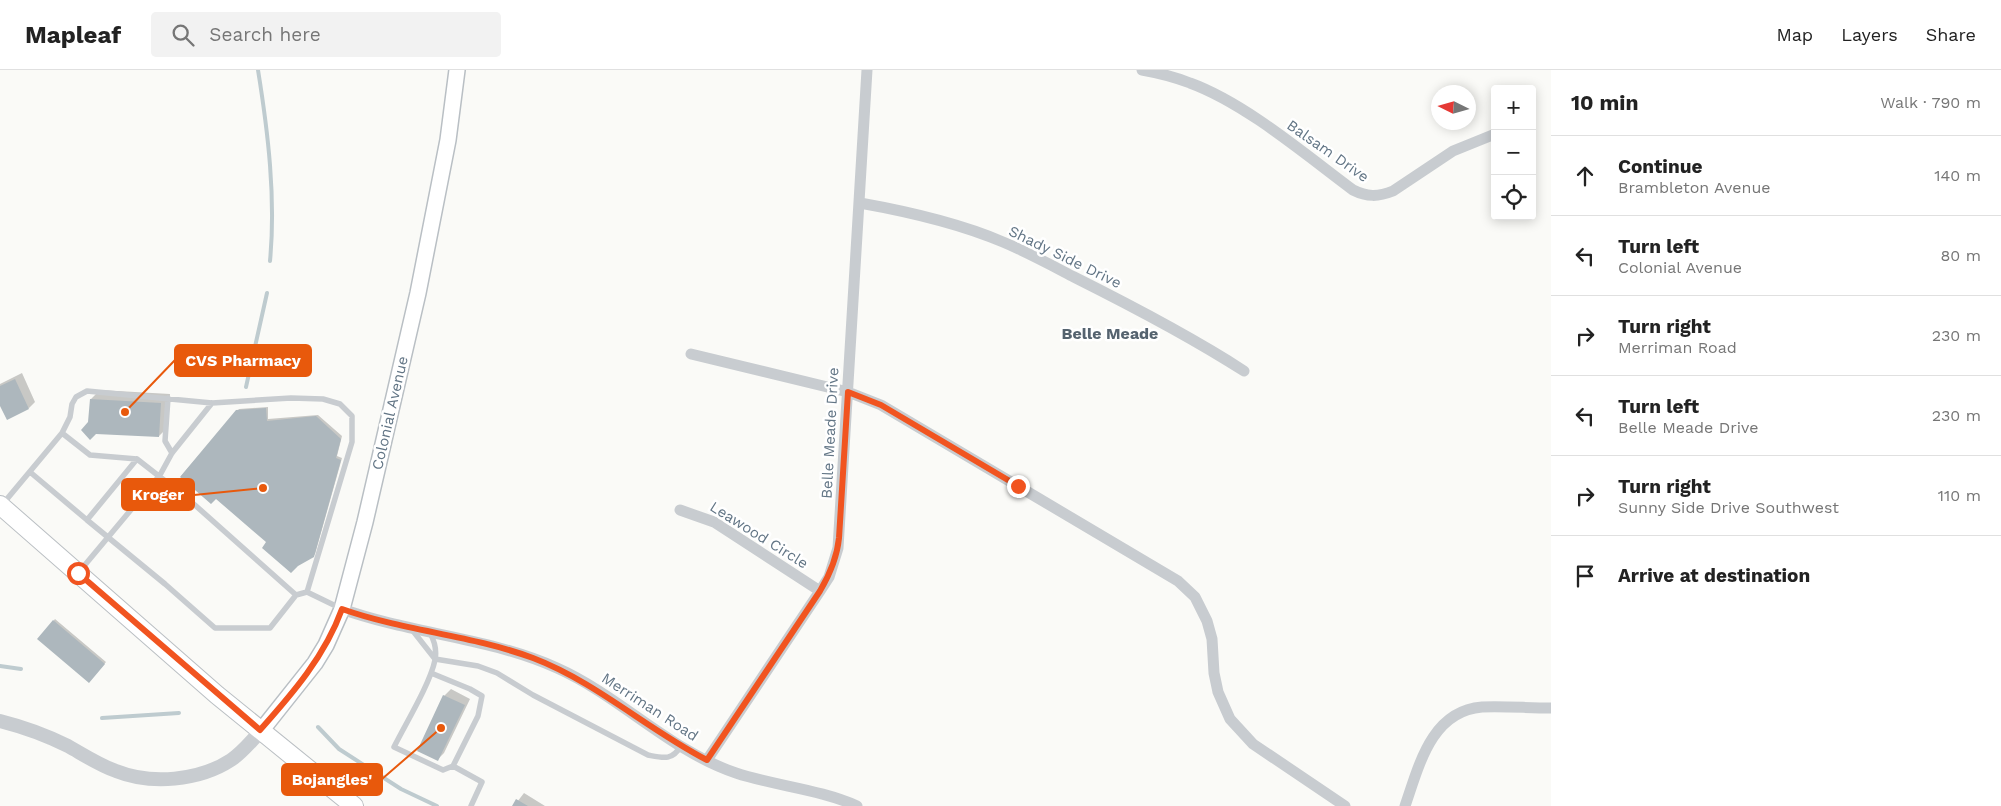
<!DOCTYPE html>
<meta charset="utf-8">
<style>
body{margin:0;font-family:"Work Sans",sans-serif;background:#f2f2f2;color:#222}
.controls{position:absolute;right:15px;top:15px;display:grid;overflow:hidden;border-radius:5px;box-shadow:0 2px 12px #0003}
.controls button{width:45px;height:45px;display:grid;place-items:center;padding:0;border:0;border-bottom:1px solid #e0e0e0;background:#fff;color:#222;font:25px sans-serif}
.compass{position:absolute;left:1431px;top:15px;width:45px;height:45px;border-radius:50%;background:#fff;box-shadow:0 2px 12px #0003;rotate:275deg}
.stop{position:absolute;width:15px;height:15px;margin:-11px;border:4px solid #f15420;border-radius:50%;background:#fff}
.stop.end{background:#f15420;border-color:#fff;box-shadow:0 1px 5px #0008}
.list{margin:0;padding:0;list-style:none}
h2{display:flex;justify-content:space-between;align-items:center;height:65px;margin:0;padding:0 20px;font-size:21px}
h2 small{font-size:16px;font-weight:400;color:#767676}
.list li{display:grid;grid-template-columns:32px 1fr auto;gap:15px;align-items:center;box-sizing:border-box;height:80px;padding:0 20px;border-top:1px solid #e0e0e0}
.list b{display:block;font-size:19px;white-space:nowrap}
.list p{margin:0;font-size:16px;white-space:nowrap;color:#767676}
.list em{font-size:16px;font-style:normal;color:#767676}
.icon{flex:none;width:28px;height:28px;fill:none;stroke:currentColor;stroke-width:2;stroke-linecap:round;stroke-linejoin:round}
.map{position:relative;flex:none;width:1551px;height:736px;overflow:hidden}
header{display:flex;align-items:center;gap:30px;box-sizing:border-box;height:70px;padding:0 25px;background:#fff;border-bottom:1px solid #e0e0e0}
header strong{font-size:24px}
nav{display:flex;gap:28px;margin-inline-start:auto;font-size:18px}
.search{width:350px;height:45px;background:#f2f2f2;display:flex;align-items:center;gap:12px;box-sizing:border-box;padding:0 18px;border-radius:5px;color:#767676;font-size:19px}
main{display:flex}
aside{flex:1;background:#fff}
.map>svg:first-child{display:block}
.shadow{fill:#0003}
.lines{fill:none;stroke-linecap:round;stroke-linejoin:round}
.stream{stroke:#becbcf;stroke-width:4}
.building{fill:#adb7bd}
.secondary-casing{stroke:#b9bfc4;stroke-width:18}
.primary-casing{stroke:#babfc3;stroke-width:20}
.service{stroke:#c8ccd0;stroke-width:5.5}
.minor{stroke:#c8ccd0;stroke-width:11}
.tertiary{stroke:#c8ccd0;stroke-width:14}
.secondary{stroke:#fff;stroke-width:15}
.primary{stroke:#fff;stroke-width:18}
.route{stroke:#f15420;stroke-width:6}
.labels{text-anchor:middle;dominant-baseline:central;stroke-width:5;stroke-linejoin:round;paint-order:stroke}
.street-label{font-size:15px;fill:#627585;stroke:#fff}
.neighbourhood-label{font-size:16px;font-weight:bold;fill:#55636f;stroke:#fff}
.leader{fill:none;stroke:#e8590c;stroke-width:2}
.callout-dot{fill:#e8590c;stroke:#fff;stroke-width:2}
.callout{fill:#e8590c;stroke:#e8590c;stroke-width:2}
.callout-label{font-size:16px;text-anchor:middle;font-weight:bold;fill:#fff}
</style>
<header>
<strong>Mapleaf</strong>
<div class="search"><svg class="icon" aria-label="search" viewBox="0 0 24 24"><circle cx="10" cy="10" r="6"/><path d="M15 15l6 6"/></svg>Search here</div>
<nav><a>Map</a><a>Layers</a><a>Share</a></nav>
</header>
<main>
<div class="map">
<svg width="1551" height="736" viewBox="0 0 1551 736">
<rect width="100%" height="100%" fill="#fafaf7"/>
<path class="shadow" d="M 22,303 L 35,332 L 29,338 L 0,333 L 0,314 Z
M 100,320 L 170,324 L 168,357 L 159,366 L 90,353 L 91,329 Z
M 268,337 L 268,349 L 318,345 L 342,366 L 337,386 L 342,388 L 315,484 L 313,486 L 268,472 L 216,427 L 181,406 L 239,339 Z
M 55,549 L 106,592 L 89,612 L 39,569 Z
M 451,619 L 470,629 L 444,683 L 438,689 L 444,626 Z
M 524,723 L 545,736 L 514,736 Z"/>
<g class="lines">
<path class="stream" d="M 258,0 C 268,62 276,128 270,191
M 246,317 L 267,223
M 0,596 L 21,599
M 102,648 L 179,643
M 318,657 L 339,679 L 401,719 L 437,736"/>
</g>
<path class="building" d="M 15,309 L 29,339 L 7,350 L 0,336 L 0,316 Z
M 90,329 L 161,333 L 159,367 L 96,364 L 90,370 L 81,360 L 88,352 Z
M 266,338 L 267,351 L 316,346 L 341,369 L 336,388 L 341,390 L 314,487 L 298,496 L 291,503 L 262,478 L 266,472 L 216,429 L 211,434 L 180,407 L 236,340 Z
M 53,550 L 105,594 L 89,613 L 37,569 Z
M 443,625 L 465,635 L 438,691 L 417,681 Z
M 516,729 L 528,736 L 512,736 Z"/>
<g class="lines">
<defs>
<path id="secondary" d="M 261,661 L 315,593 L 326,575 L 342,539 L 365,452 L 418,223 L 448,70 L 457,0"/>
<path id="primary" d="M 0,435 L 217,625 L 354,736"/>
</defs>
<use href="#secondary" class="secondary-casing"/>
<use href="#primary" class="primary-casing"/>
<path class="service" d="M 168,328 L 165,371 L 172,383
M 62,363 L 90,385 L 137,389
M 30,402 L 87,450 L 137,389 L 187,428 L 296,525
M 2,435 L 62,363 L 70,347 L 72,334 L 76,327 L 87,321 L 212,333 L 291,328 L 323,329 L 340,334 L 352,346 L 352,372 L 307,522 L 342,539
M 87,450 L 165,514 L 215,558 L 270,558 L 296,525 L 307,522
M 79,502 L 160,405 L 172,383 L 212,333
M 413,561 L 435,589 L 478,596 L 497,603 L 533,625 L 648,685 C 663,688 672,691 681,676
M 430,563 C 435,572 437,580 435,590 C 430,614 406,653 394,677 L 443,700 L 453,696 L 482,712 L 471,736
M 431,603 L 470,619 L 482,626 L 478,646 L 453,696"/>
<path class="minor" d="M 1142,0 C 1159,3 1175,7 1190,13 C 1245,33 1306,85 1353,120 C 1367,127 1378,127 1393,121 L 1453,81 L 1495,64
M 860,133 C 905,141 961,154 1003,172 C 1027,182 1051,195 1074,207 C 1132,236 1190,266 1244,301
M 691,284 L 848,322 L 881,335 L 1178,511 L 1195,527 L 1207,551 L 1212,569 L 1214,603 L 1218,622 L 1230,649 L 1253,674 L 1345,736
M 680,440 L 714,452 L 820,521
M 342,539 C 412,564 488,567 557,598 C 620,626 670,681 736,703 C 775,716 819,719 857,736
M 707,690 L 820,521 L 829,507 L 838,478 L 867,0
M 1405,736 C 1419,696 1431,641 1482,637 C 1505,636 1528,638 1551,638"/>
<path class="tertiary" d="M 0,651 C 24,657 46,665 68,676 C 84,685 99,695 116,701 C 151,715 199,711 231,690 C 243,682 251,671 261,661"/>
<use href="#secondary" class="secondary"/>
<use href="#primary" class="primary"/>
</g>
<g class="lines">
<path class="route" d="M 78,503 L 260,660 C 293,623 325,586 342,539 C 404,561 471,565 533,588 C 596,612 647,659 707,690 L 820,521 C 830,504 837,488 839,468 L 848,322 L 881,335 L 1018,416"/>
</g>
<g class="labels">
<g class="street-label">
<text transform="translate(1328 81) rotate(35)">Balsam Drive</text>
<text transform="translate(1065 187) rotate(26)">Shady Side Drive</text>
<text transform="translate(390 343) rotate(-77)">Colonial Avenue</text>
<text transform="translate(830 363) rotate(-87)">Belle Meade Drive</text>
<text transform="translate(759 465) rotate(32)">Leawood Circle</text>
<text transform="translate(650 637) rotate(33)">Merriman Road</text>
</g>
<g class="neighbourhood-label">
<text x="1110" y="263">Belle Meade</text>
</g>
</g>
<path class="leader" d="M125 342L175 290M263 418L194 425M441 658L382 709"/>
<g class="callout-dot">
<circle cx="125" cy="342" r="5"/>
<circle cx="263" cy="418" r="5"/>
<circle cx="441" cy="658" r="5"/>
</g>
<g class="callout">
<rect x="175" y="275" width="136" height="31" rx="5"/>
<rect x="122" y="409" width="72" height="31" rx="5"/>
<rect x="282" y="694" width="100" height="31" rx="5"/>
</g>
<g class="callout-label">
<text x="243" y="296">CVS Pharmacy</text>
<text x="158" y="430">Kroger</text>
<text x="332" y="715">Bojangles'</text>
</g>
</svg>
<div class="controls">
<button>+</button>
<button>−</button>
<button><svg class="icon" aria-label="locate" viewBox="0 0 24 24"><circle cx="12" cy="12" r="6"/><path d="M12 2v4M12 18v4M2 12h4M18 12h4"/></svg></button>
</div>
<svg class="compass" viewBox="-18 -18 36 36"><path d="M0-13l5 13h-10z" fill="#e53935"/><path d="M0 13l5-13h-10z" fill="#767676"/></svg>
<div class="stop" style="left:78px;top:503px"></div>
<div class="stop end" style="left:1018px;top:416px"></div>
</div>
<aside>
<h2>10 min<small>Walk · 790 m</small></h2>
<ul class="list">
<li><svg class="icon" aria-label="ahead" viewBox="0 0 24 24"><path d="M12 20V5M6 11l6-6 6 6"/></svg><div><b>Continue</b><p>Brambleton Avenue</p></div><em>140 m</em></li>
<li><svg class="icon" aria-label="left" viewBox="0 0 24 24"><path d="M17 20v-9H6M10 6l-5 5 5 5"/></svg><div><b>Turn left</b><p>Colonial Avenue</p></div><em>80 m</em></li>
<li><svg class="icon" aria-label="right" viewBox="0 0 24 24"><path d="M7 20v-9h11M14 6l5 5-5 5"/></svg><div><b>Turn right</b><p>Merriman Road</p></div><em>230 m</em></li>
<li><svg class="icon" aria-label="left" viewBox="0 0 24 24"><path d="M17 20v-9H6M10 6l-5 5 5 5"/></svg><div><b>Turn left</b><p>Belle Meade Drive</p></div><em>230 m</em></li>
<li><svg class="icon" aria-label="right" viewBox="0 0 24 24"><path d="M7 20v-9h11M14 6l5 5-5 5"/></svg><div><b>Turn right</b><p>Sunny Side Drive Southwest</p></div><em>110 m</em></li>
<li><svg class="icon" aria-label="arrive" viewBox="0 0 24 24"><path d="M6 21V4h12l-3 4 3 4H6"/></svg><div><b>Arrive at destination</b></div></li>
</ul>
</aside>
</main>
